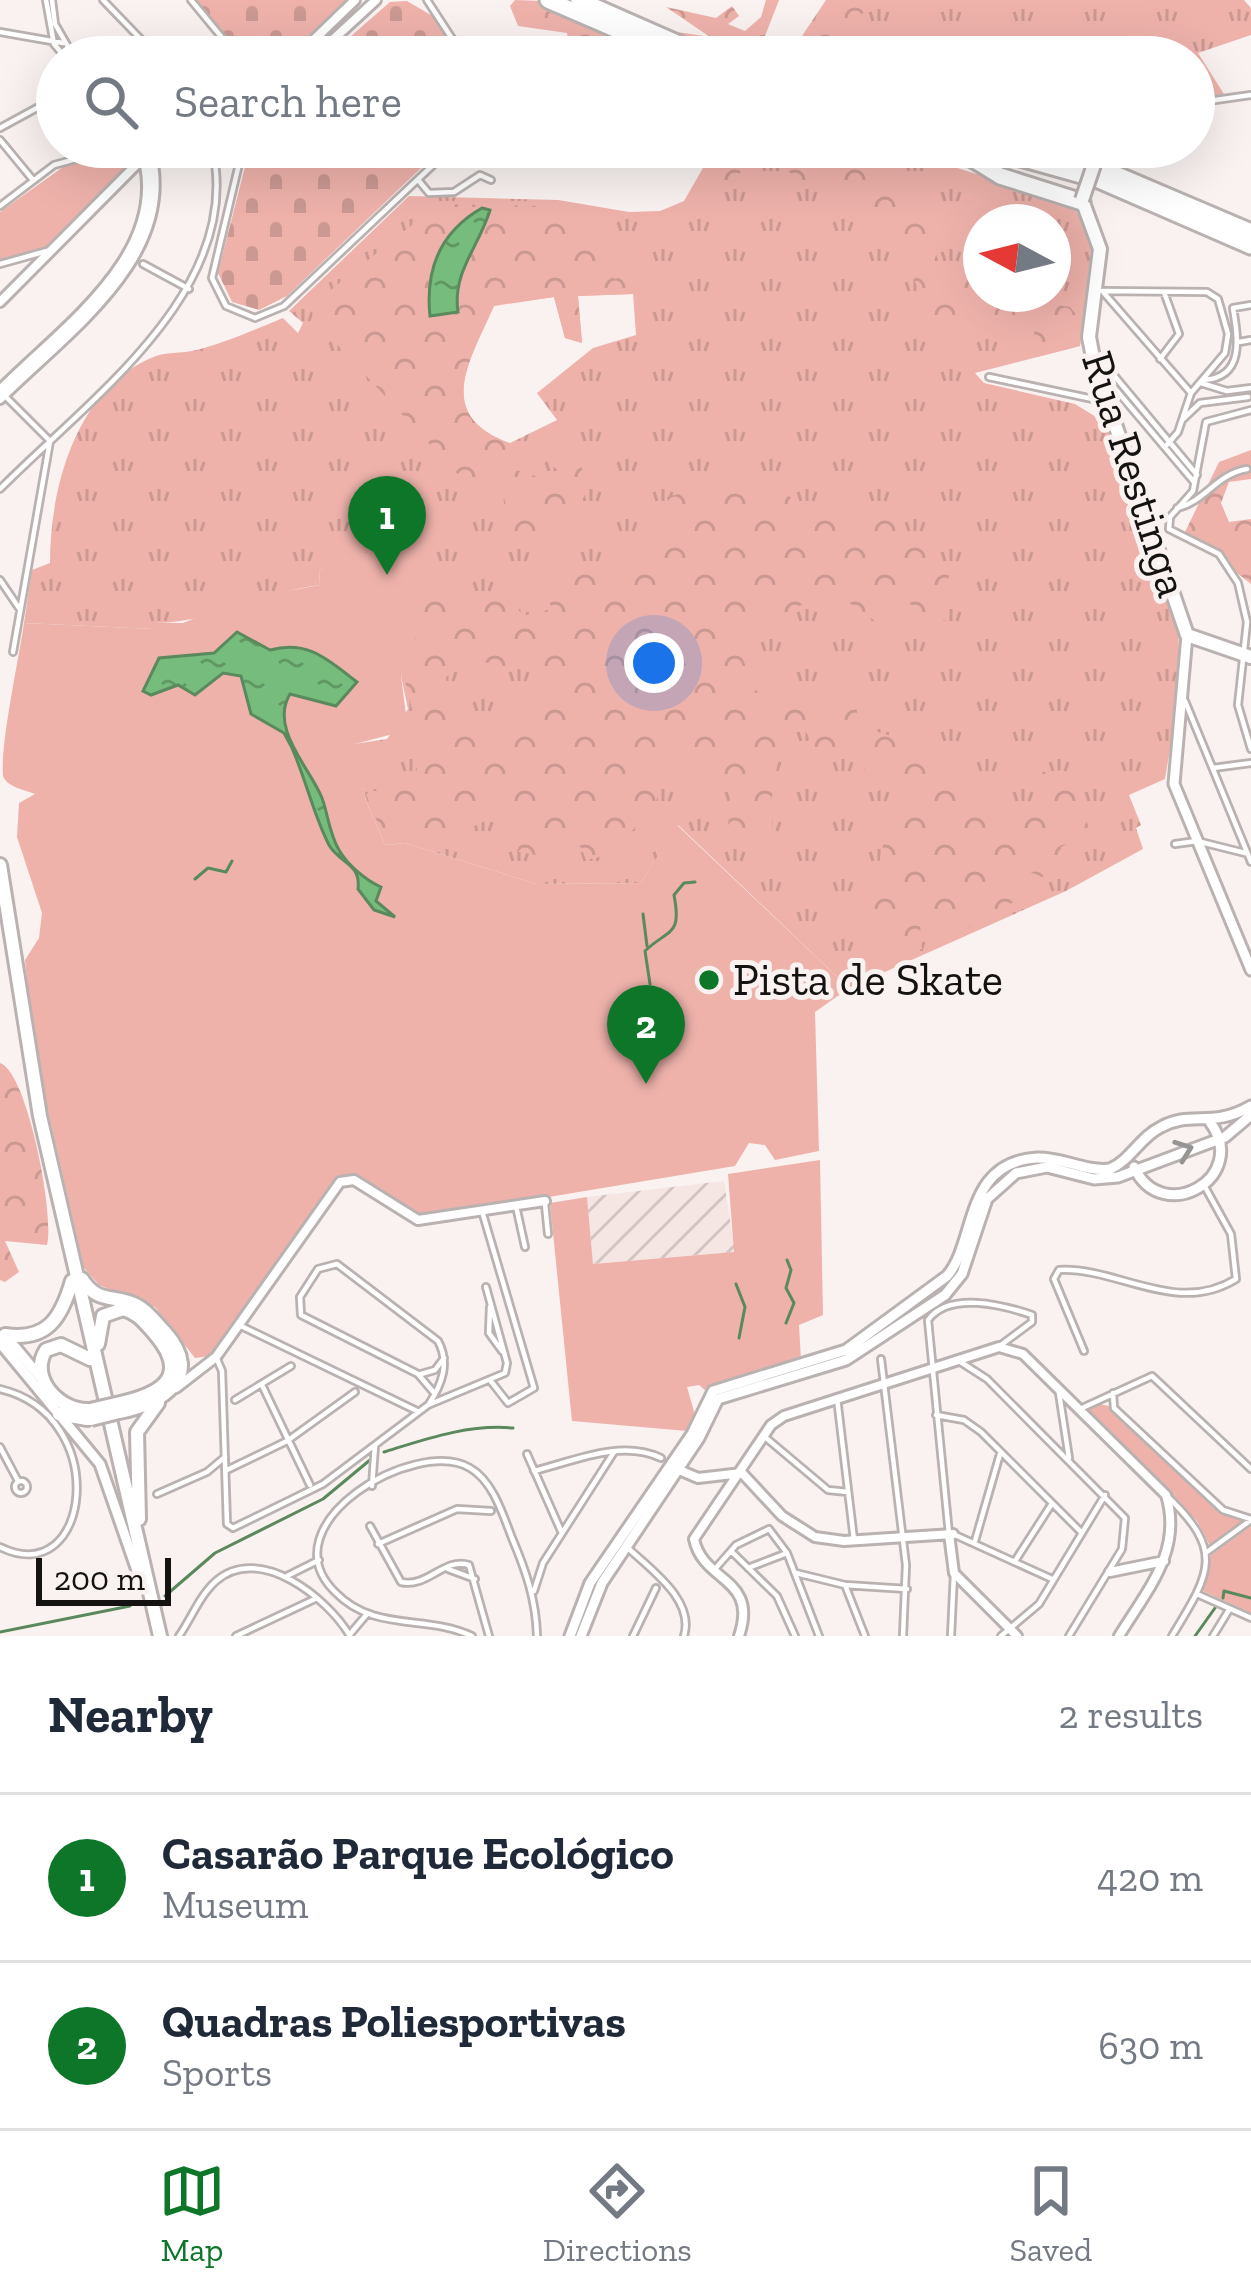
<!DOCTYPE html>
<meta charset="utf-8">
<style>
body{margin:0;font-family:"Zilla Slab",serif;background:#f6f6f7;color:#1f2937}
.compass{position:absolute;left:963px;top:204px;width:108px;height:108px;border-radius:50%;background:#fff;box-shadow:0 12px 48px #0002;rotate:277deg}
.scale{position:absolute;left:36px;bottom:30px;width:135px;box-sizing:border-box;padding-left:12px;border:6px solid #151312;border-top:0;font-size:33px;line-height:42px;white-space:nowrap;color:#151312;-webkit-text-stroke:9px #f9f2f1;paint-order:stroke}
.you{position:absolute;left:654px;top:663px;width:42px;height:42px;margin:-30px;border:9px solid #fff;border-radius:50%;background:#1a73e8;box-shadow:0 0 0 18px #1a73e833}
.badge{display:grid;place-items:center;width:78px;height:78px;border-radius:50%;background:#0e7629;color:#fff;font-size:39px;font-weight:700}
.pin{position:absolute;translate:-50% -99px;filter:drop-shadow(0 3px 6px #0008)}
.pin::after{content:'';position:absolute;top:63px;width:42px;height:36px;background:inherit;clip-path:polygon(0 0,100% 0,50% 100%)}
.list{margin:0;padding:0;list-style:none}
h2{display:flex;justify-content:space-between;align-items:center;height:156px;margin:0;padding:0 48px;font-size:51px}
h2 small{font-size:39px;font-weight:400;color:#747a83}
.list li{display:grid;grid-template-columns:78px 1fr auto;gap:36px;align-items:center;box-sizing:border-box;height:168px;padding:0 48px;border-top:3px solid #e0e1e3}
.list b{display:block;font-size:45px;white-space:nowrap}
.list p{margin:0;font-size:39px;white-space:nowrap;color:#747a83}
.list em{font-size:39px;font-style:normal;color:#747a83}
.icon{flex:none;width:66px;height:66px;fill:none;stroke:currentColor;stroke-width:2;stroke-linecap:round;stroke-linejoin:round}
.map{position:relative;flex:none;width:1251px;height:1636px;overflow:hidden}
.search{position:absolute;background:#fff;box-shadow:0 12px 48px #0002;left:36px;right:36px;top:36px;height:132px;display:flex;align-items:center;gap:30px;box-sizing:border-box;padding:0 42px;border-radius:66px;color:#747a83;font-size:45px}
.sheet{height:492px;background:#fff}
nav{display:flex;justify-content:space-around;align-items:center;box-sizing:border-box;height:168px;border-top:3px solid #e0e1e3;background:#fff;font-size:33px;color:#747a83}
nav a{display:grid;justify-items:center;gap:6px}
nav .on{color:#0e7629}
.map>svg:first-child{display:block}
.industrial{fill:url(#industrial-furrows)}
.grass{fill:url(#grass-tufts);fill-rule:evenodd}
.forest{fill:url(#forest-crowns);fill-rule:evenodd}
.cemetery{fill:url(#cemetery-stones)}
.green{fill:#eeb2ab}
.water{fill:url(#water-ripples);stroke:#59895c;stroke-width:3}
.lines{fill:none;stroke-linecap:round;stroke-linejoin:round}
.stream{stroke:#59895c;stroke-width:3}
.minor-casing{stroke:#b9b2b1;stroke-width:10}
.tertiary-casing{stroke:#b9b2b1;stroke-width:14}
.secondary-casing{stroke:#b9b2b1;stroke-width:15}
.primary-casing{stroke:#b9b2b1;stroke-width:18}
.motorway-casing{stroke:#b9b2b1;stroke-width:21}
.minor{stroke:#fff;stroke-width:4.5}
.tertiary{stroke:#fff;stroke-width:8}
.secondary{stroke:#fff;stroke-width:9}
.primary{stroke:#fff;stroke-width:12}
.motorway{stroke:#fff;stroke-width:15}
.primary-bridge-casing{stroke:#b9b2b1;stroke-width:18;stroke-linecap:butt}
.primary-bridge{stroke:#fff;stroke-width:12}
.oneway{stroke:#969594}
.poi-dot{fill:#0e7629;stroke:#f9f2f1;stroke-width:4.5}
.labels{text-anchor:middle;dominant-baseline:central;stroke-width:10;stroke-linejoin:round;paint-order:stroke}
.street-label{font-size:45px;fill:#151312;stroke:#f9f2f1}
.poi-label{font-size:45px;fill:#151312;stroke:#f9f2f1;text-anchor:start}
</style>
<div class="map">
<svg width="1251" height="1636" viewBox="0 0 1251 1636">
<defs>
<pattern id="industrial-furrows" width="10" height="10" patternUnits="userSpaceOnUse" patternTransform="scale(3)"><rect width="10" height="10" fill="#f5e5e3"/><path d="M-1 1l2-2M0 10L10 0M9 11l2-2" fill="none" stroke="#d1c4c2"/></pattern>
<pattern id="grass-tufts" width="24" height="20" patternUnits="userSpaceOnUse" patternTransform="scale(3)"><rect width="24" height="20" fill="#eeb2ab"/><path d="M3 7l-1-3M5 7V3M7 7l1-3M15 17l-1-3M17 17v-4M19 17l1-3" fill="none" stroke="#cb9892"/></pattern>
<pattern id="forest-crowns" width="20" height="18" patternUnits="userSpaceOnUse" patternTransform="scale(3)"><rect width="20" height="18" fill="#eeb2ab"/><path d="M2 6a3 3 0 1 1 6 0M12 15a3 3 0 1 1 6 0" fill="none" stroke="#cb9892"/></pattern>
<pattern id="cemetery-stones" width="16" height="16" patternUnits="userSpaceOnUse" patternTransform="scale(3)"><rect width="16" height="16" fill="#eeb2ab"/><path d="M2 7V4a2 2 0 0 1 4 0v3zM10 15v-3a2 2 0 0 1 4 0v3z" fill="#cb9892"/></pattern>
<pattern id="water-ripples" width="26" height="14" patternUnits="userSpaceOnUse" patternTransform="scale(3)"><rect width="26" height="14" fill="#76bc7c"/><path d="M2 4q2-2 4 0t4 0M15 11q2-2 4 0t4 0" fill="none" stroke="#609864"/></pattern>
</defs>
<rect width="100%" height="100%" fill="#f9f2f1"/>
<path class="industrial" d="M 724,1181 L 735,1252 L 593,1264 L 587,1197 Z"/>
<path class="grass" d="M 826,0 L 1244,0 L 1251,8 L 1251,35 L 1198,53 L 1224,94 L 1194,99 L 1194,57 L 788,57 Z
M 715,147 L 892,147 L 1073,205 L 1092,242 L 1080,346 L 975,373 L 984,383 L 1075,404 L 1106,423 L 1178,617 L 1180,689 L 1165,779 L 1129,795 L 1141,825 L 1136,828 L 1143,849 L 1066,891 L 849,988 L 678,825 L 641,883 L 536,884 L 405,843 L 385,845 L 366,801 L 354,744 L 387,739 L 408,709 L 401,676 L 421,621 L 366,555 L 319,570 L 320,585 C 264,592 211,623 155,623 L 154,629 L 24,623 L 32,570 L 50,563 C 50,490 75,391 151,358 C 166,351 181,354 196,350 C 221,344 259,328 283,318 L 298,333 L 303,323 L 289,311 L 409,196 L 558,200 L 629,212 L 660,211 L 684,201 ZM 981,222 L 1053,222 L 1053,294 L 981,294 ZM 633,294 L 636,335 L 593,348 L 537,393 L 557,420 L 510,443 C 432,415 471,360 494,305 L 554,297 L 565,338 L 582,343 L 578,296 Z"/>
<path class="forest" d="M 515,0 L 542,1 L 665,57 L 626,57 L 595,45 L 589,57 L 552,57 L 544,46 L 548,41 L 568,39 L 567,33 L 518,26 L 510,6 Z
M 766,0 L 779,0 L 765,36 L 729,45 L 762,57 L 743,57 L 681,35 L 677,32 L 710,37 L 666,7 L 716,18 L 732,6 L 739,16 L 728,24 L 745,31 L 761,17 Z
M 832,0 L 853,0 L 864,12 L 846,29 L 836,57 L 803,57 Z
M 715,147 L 876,147 C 884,201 903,184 924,218 C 935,235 931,257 947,272 L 959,267 L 977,294 L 1070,307 L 1083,323 L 1080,346 L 1037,357 L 1034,332 C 1014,326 958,322 937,326 L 915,282 L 915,259 L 836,202 L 828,190 L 813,188 L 771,160 L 744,163 C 736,188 719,196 693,189 Z
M 438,204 L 598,207 L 596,233 L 614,279 L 662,266 L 666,284 L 644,285 L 633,294 L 578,296 L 582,343 L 565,338 L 554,297 L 494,306 C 470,361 432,415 511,444 L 516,470 L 555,482 L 564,474 L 552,466 L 555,454 L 580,463 L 588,486 L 566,542 L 524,553 L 524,543 L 498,520 L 505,510 L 503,495 L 467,484 L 331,338 L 313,326 L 312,305 ZM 484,230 L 456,280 L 458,312 L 431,315 L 428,273 Z
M 1251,450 L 1251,479 L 1229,482 L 1221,503 L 1229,522 L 1251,519 L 1251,584 L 1185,532 L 1219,462 Z
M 739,469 L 803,504 L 816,503 L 825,519 L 900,508 L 907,538 L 935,541 L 939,560 L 949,569 L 947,621 L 921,616 L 908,601 L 897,608 L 892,622 L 879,624 L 832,590 L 734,638 L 756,691 L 798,700 L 857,690 L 857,726 L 895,737 L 905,752 L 930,750 L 984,806 L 1044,815 L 1034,773 L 1063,770 L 1091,832 L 1061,847 L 1061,871 L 1042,877 L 1030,872 L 1014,884 L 1015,901 L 951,938 L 944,926 L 920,925 L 922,949 L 900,955 L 865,925 L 892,806 L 904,795 L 887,786 L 875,793 L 857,754 L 817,750 L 806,732 L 783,731 L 771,802 L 773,835 L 728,828 L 731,780 L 694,781 L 686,757 L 671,748 C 644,791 678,795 628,834 L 628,851 L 586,860 L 581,847 L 556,846 L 542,856 L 519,852 L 516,824 L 498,815 L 464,831 L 385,841 L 366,794 L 417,777 L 415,721 L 402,669 L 418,596 L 441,588 L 461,601 L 481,594 L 511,595 L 522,616 L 552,609 L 542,582 L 572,573 L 643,571 L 657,529 L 673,518 L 667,497 L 719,483 L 722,474 ZM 474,660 L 537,673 L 549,699 C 527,714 506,716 485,733 L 459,727 L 455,706 L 448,705 L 446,677 Z
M 0,1063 C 27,1071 55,1215 47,1245 L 5,1241 L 19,1272 L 5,1282 L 0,1280 Z"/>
<path class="cemetery" d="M 196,0 L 348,0 L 284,57 L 242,57 Z
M 407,1 L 436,18 L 457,57 L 327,57 L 390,2 Z
M 250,147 L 443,147 L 287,296 L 259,310 L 232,302 L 218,273 Z"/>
<path class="green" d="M 131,149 L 139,159 L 44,249 L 0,262 L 0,212 L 77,157 Z
M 426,530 L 437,589 L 418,597 L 421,621 L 401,676 L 408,730 L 355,744 L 366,801 L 385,845 L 405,843 L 536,884 L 641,883 L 677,825 L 849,988 L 815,1012 L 819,1151 L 775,1160 L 765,1145 L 749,1143 L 735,1166 L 429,1217 C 394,1214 375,1175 342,1176 L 210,1356 L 195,1358 L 155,1307 L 99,1285 L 84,1268 L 34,1051 L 25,960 L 39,938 L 42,913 L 17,837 L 19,803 L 35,794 C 25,790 7,787 3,776 C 0,745 19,658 24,623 L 154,629 L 154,623 L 183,623 L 239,600 L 320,585 L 319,570 Z
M 820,1160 L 823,1315 L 799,1325 L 801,1360 L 706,1391 L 699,1385 L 687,1387 L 695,1415 L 687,1431 L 572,1421 L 550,1203 L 587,1197 L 593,1264 L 734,1252 L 728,1174 Z
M 1099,1404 L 1109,1406 L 1220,1511 L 1243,1521 L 1210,1546 L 1197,1521 L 1085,1410 Z
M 1251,1526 L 1251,1613 L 1203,1591 L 1211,1555 Z"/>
<path class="water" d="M 482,208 L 490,210 C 479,247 452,272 458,312 L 430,316 C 425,269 440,232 482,208 Z
M 237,632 L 270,650 C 308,640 327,659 357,682 L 336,706 L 290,694 C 269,728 310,768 322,798 C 328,814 329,833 339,850 C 347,864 365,880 381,887 L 376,901 L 395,917 L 374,910 L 358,889 C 361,863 340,864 329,845 C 313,814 306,779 291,746 L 284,733 L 251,714 L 241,676 L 223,673 L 195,695 L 178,685 L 151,695 L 143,691 L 159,658 L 214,653 Z"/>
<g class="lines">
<path class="stream" d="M 195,879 L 208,868 L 226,872 L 232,861
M 643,914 L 647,946
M 650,984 L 645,951 C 669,928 682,937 674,895 L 684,883 L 695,882
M 736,1284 L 745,1307 L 739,1338
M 786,1323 L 794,1303 L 786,1288 L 791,1270 L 787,1260
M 384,1452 C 426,1439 468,1424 513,1428
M 165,1596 L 215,1553 L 323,1499 L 370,1460
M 1223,1598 L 1224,1591 L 1251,1598
M 0,1632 L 130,1606
M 1195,1636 L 1215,1608"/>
<defs>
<path id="minor" d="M 46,0 L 54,44 L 65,57
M 52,0 L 55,24 L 74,57
M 103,0 L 158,57
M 191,0 L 238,57
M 427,0 L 464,57
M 0,32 L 63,43
M 1194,103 L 1251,95
M 0,128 L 57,97
M 0,140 L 33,180
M 243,147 L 212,278 L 226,306 L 255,318 L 284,306 L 452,147
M 419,181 L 429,193 L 454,192 L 480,175 L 491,180
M 0,206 L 54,165 L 120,147
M 0,264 L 47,251
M 143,264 L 189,289
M 1102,291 L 1207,292 L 1218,299 L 1228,334 L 1225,353 L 1191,393 L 1178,432 L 1165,447
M 1104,293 L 1191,393
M 1239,342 L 1251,340
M 1097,355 L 1197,475
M 1160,359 L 1179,334 L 1164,292
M 1101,372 L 1194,482
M 989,377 L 1107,402
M 1204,380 C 1245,377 1238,338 1233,308 L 1251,305
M 1201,383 L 1227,391 L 1251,388
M 4,395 L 50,441 L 13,652
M 1182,420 L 1200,403 L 1248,397
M 0,489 C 87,401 246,289 212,147
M 1177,508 C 1205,502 1216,474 1247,469
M 1169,529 L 1219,554 L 1238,583 L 1247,622 L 1238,705 L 1251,749
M 1169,529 L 1170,517 L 1193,491 L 1206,422 L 1251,410
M 0,580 L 19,608
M 1185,701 L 1251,862
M 1213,768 L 1251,763
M 1175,844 L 1197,841 L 1245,853
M 545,1204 L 548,1234
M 516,1206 L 525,1247
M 482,1211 L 534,1388 L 508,1403 L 490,1380
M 490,1307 L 489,1333 L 502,1351
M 239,1325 L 417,1411
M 1084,1351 L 1054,1279 L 1059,1270 C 1119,1267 1176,1316 1236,1279 L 1231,1234 L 1205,1187
M 216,1357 L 222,1371 L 227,1524 L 233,1528 L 323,1484 L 428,1405 L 505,1373 L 507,1363 L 486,1287
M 881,1359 L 906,1565 L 903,1636
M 959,1361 L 987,1379 L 1125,1518 L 1122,1549 L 1069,1636
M 421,1374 L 435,1370 L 444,1358
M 262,1385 L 310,1485
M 0,1389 C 112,1415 92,1592 0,1547
M 1059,1393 L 1069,1458
M 1113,1393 L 1114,1408 L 1223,1510 L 1251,1519
M 837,1398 L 854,1540
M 235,1400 L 291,1366
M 429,1404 C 442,1384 450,1363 438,1341 L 337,1264 L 318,1269 L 300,1297 L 301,1315 L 418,1374 L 435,1394
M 1080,1409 L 1152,1376 L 1251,1469
M 936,1415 L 964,1420 L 981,1432 L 1081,1532
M 765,1437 L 828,1490 L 848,1492
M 0,1447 L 18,1481
M 527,1454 L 561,1531
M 227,1470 L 287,1441 L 355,1392
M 534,1471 C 574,1461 621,1439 661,1458
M15 1487a6 6 0 1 1 12 0a6 6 0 1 1-12 0Z
M 372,1486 L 375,1446
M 157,1494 L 207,1472 L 225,1457
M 1166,1495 C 1225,1551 1211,1572 1172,1636
M 370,1526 L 401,1582 C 428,1588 444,1557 469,1565 L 489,1636
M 949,1534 L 928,1320 C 949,1291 1003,1305 1032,1315 L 1032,1322 L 1001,1345
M 953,1534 L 1052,1579
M 975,1541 L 1000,1454
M 378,1544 L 457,1509 L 491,1511
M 628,1548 C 651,1570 695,1600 684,1636
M 731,1551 L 777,1596 L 795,1636
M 1207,1552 L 1251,1520
M 1015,1561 L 1051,1505
M 748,1568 L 787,1553
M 448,1569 L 475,1579
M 715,1569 L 736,1545 L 769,1529 L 787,1553 L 819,1636
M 796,1573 L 845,1585 L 907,1589
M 287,1576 L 319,1560
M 845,1585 L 865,1636
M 534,1591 L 543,1563 L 614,1452
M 1197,1594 L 1251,1618
M 351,1633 L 367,1614
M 179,1636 C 191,1619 200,1595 216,1581 C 259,1543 328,1598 350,1636
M 236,1636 L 317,1598
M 472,1636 C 425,1614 375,1633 335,1592 C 266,1524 416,1436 470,1468 C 493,1481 503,1515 512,1538 C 526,1571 536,1600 537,1636
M 633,1636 L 656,1588
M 951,1636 L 954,1573
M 1001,1636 L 1039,1604 L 1105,1495
M 1213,1636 L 1229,1610"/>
<path id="tertiary" d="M 296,57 L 355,0
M 314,57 L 376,0
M 0,302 L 144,157 L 171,147
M 0,390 C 63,326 177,250 140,147
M 0,399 C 66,333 182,255 149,147
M 176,1388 L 216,1357 L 340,1182 L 354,1180 L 418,1220 L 545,1201
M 677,1469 L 698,1478 L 742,1473 L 782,1516 L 815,1537 L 844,1541 L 953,1534
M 949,1534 L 954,1573 L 1017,1636
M 1110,1572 L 1164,1561
M 739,1636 C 759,1577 703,1583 694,1539 L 771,1425 L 784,1416 L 999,1347 L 1023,1354 L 1166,1495 C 1183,1551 1147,1590 1119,1636"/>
<path id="secondary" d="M 1187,635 L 1174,784 L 1251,970
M 1134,1167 C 1162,1228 1251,1177 1210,1122
M 5,1335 L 40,1377
M 0,1343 L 100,1464 L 141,1582
M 570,1636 L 590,1583 L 692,1434 L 713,1391 L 846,1350 L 947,1276 C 977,1242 963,1162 1037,1158 C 1062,1157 1085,1172 1110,1169 C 1131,1160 1140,1137 1161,1127 C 1192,1110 1211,1129 1251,1106
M 581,1636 L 602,1583 L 699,1438 L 718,1399 L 846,1360 L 945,1295 L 962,1274 L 987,1199 L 1016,1173 L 1047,1167 L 1094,1179 L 1118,1177 L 1225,1137 L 1251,1115"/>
<path id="primary" d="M 1082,200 L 1100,249 L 1089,337 L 1094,363 L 1187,635 L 1251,657
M 0,865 L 40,1116 L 160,1636
M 82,1279 C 99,1306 115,1293 138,1306 C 148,1311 157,1324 165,1332 C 206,1378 160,1404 119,1412
M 5,1335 C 47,1341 61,1319 72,1281
M 98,1344 L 103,1316 L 123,1309 C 138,1313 144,1322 154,1333 C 193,1378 159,1395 116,1404
M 90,1410 C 60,1412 28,1378 46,1350 L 61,1345 L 90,1359
M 59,1414 L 87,1419
M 139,1519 L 137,1432 L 158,1403"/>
<path id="motorway" d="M 548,0 L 680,57
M 579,0 L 709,57
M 938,147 L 971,158 L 1000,176 L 1082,202
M 981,147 L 1099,180 L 1251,246
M 1036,147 L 1103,169 L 1251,232"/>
</defs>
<use href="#minor" class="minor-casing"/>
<use href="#tertiary" class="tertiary-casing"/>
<use href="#secondary" class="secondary-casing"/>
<use href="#primary" class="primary-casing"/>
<use href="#motorway" class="motorway-casing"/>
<use href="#minor" class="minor"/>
<use href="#tertiary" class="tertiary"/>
<use href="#secondary" class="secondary"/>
<use href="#primary" class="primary"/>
<use href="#motorway" class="motorway"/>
<defs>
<path id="primary-bridge" d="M 1082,200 L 1100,147
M 90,1410 L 116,1404
M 91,1419 L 119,1412"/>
</defs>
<use href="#primary-bridge" class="primary-bridge-casing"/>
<use href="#primary-bridge" class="primary-bridge"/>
</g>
<defs><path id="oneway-chevron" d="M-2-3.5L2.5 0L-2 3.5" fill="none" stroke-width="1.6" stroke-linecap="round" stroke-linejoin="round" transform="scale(3)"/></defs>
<use class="oneway" href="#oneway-chevron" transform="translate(1184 1150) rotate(-20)"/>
<circle class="poi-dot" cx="709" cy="980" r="12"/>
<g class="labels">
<g class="street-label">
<text transform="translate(1135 474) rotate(72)">Rua Restinga</text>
</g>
<g class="poi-label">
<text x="733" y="980">Pista de Skate</text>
</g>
</g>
</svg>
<svg class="compass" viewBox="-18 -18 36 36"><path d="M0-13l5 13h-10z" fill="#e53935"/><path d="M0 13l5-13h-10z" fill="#747a83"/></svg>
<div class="scale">200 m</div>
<div class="you"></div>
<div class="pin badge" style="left:387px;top:575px">1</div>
<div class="pin badge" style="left:646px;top:1084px">2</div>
<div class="search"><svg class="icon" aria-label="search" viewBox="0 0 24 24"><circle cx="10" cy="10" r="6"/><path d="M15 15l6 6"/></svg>Search here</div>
</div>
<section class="sheet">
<h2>Nearby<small>2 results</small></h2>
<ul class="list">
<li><span class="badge">1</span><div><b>Casarão Parque Ecológico</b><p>Museum</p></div><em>420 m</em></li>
<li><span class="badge">2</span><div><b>Quadras Poliesportivas</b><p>Sports</p></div><em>630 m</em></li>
</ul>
</section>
<nav>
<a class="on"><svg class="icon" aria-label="map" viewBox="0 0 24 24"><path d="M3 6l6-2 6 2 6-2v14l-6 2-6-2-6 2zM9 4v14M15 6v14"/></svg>Map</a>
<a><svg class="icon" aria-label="directions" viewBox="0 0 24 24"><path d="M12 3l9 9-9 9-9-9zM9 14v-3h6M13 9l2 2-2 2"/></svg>Directions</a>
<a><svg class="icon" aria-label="saved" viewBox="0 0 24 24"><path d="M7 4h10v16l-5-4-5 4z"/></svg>Saved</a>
</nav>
